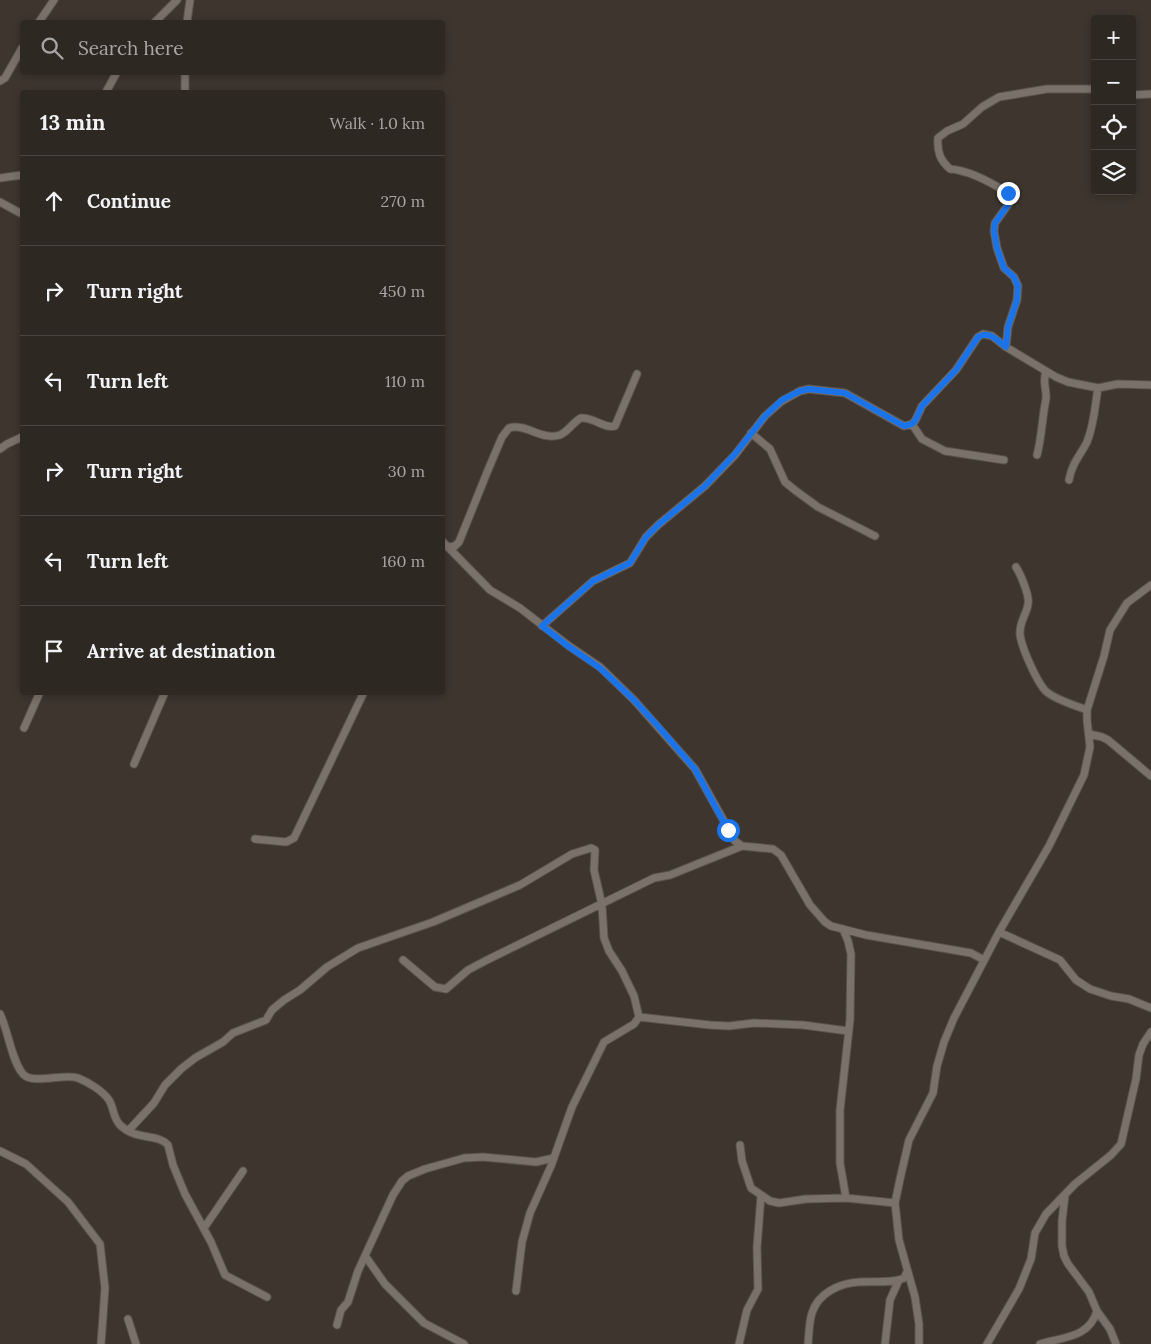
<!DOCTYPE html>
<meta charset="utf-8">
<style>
body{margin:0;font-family:Lora,serif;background:#36302a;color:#f1f3f6}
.controls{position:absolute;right:15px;top:15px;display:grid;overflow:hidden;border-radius:5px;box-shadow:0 2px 8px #0003}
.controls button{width:45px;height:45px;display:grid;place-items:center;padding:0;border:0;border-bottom:1px solid #494440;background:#2e2822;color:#f1f3f6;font:25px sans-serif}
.stop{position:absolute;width:15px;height:15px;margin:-11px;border:4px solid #1a73e8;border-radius:50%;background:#fff}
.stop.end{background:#1a73e8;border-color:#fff;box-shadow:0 1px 5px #0008}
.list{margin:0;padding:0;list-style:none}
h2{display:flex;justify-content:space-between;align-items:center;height:65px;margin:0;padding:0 20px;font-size:21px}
h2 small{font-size:16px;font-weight:400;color:#a7a6a5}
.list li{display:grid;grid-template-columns:32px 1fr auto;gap:15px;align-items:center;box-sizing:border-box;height:90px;padding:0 20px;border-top:1px solid #494440}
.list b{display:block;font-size:19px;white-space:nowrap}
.list em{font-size:16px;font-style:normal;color:#a7a6a5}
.icon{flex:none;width:28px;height:28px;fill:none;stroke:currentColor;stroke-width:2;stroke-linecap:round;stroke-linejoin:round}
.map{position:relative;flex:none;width:1151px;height:1344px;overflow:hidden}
.search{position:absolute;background:#2e2822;box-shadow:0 2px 8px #0003;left:20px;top:20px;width:425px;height:55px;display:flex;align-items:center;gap:12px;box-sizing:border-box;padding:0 18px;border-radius:5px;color:#a7a6a5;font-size:19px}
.panel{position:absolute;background:#2e2822;box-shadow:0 2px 8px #0003;left:20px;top:90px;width:425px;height:605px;border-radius:5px}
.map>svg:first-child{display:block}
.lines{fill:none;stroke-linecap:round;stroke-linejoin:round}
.street-casing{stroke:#5a534d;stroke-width:9}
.street{stroke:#7a726a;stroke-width:7}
.route{stroke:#1a73e8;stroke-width:6}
</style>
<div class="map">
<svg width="1151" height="1344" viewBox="0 0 1151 1344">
<rect width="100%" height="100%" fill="#3d352e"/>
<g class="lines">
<defs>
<path id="street" d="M 39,22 L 54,0
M 155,22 L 177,0
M 187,22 L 190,0
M 0,81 L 5,78 L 22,48
M 106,92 L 117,72
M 185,92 L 185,72
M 1132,95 L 1151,94
M 0,178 L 22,175
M 0,202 L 22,214
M 1006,347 L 1008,327 L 1017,300 L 1018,286 L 1014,277 L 1004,268 L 997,248 L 994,231 L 995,223 L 1010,202 L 1008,193 C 992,183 968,170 950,169 C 940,160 937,152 938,138 L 947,131 L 963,124 L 982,107 L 999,97 L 1047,89 L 1095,89
M 912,424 L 922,439 L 945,451 L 1004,460
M 751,433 L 770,449 L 785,482 L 796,491 L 818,507 L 875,536
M 0,449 L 7,444 L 22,437
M 1037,455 C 1042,436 1042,418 1046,399 C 1047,389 1042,382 1046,372
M 1069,480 C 1072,463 1080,456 1087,442 C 1094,425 1095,406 1098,388
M 442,541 L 490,590 L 520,608 L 569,646 L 600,667 L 634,700 L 695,769 L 735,841 L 742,846 L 773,849 L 781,855 L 810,905 L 825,922 L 831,926 L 866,935 L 971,953 L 984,960
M 448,547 L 455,546 L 459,542 L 488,470 L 502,437 L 509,428 C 527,423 541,441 560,435 C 569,431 573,422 581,418 C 594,417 604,429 615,426 L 637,374
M 1016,567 C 1020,573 1030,596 1028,604 C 1027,614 1019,622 1020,634 C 1021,646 1038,686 1048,693 C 1059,701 1074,705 1087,710
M 542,626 L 593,581 L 630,563 L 646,537 L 658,525 L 705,486 L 735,455 L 765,416 L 782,401 L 800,391 L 809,389 L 845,393 L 904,426 L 912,424 L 915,421 L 922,406 L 956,370 L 978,337 L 983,334 L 992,336 L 1006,347 L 1056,377 L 1068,382 L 1098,388 L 1118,384 L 1151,385
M 24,728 L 40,692
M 1089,734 L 1102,737 L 1108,740 L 1151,776
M 134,764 L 165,692
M 255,839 L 286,842 L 294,838 L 364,692
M 843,929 L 848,941 L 851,954 L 850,1020 L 840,1110 L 840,1163 L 846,1198
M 999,932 L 1060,960 L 1076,980 L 1090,989 L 1111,996 L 1129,999 L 1151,1008
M 403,960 L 435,987 L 446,989 L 468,970 L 487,960 L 654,878 L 670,875 L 742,846
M 0,1014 C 8,1030 12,1062 23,1074 C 32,1085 64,1073 78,1078 C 88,1082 103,1091 109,1100 C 114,1108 113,1118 120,1125 C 136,1141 157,1133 168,1145 L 173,1165 L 185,1194 L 211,1242 L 225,1275 L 267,1297
M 639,1017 L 710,1025 L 729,1026 L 754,1023 L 803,1025 L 848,1031
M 128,1131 L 154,1103 L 165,1085 L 181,1069 L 195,1058 L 223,1042 L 233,1033 L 266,1020 L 272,1010 L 284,1000 L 300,990 L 327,967 L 358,948 L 433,922 L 520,885 L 572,854 L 591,848 L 595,850 L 594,870 L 602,905 L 604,938 L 609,951 L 622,971 L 634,996 L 639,1017 L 634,1024 L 604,1042 L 572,1107 L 551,1166 L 530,1213 L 522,1242 L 516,1291
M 740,1145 L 742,1161 L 751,1188 L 770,1201 L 779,1203 L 806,1199 L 846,1198 L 895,1203
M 0,1151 L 26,1164 L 68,1202 L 100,1244 L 105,1288 L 101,1344
M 1065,1195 L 1062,1221 L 1062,1246 L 1064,1256 L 1068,1264 L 1089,1292 L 1097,1311 L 1110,1329 L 1116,1344
M 204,1228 L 243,1171
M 366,1257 L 385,1284 L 424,1323 L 464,1344
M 128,1319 L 136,1344
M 337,1325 L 341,1310 L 348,1302 L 358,1271 L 393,1195 L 402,1181 L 408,1176 L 425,1169 L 464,1158 L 483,1157 L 536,1162 L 554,1158
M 739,1344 L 747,1310 L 758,1289 L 757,1247 L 761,1196
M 808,1344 C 809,1334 809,1322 812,1313 C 818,1293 840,1283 859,1282 C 872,1281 886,1283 899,1280 L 904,1278 L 907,1272
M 885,1344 L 890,1300 L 899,1280
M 919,1344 L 919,1324 L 915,1297 L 899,1240 L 896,1212 L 895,1203 L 900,1179 L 909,1140 L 933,1093 L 937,1066 L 944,1042 L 954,1018 L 999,932 L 1049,846 L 1084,775 L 1090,747 L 1087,720 L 1087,710 L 1104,656 L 1110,630 L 1127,603 L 1151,585
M 987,1344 L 1019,1289 L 1031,1259 L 1035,1233 L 1046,1214 L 1075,1184 L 1111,1155 L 1121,1144 L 1136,1079 L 1139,1055 L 1143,1044 L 1151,1032
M 1040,1344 C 1063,1337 1089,1338 1097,1311"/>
</defs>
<use href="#street" class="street-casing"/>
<use href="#street" class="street"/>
</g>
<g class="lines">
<path class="route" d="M 728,830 L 695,769 L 657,725 L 634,700 L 600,668 L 568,646 L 542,626 L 593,581 L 630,563 L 646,537 L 658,525 L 705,486 L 735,454 L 765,416 L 782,400 L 800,391 L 809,389 L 845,393 L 904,426 L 912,424 L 915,421 L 922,406 L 956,370 L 978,337 C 989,330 997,340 1006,347 L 1008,327 L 1017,300 L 1018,286 L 1014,277 L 1004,268 L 997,248 L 994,231 L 995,223 L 1010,202 L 1008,193"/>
</g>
</svg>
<div class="controls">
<button>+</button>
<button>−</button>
<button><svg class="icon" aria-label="locate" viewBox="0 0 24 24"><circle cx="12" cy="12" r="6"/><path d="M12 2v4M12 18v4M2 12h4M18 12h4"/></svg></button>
<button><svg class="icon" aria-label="layers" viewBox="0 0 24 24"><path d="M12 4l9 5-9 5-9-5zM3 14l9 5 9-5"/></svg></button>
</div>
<div class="stop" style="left:728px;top:830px"></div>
<div class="stop end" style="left:1008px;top:193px"></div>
<div class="search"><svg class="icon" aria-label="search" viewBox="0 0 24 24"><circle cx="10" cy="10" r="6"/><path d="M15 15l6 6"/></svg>Search here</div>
<section class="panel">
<h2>13 min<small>Walk · 1.0 km</small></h2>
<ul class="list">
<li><svg class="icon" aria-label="ahead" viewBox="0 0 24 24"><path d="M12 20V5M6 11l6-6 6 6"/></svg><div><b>Continue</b></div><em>270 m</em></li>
<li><svg class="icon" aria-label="right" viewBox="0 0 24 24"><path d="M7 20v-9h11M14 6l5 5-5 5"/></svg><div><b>Turn right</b></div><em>450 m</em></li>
<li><svg class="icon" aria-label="left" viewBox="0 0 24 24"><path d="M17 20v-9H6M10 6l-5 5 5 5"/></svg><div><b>Turn left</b></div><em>110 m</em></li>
<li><svg class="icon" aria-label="right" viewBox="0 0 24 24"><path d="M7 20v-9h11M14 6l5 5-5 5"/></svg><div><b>Turn right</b></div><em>30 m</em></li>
<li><svg class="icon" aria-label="left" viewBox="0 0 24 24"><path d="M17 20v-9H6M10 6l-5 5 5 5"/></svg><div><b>Turn left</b></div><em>160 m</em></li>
<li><svg class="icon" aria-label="arrive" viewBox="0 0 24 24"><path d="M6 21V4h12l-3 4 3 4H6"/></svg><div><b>Arrive at destination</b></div></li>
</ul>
</section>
</div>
